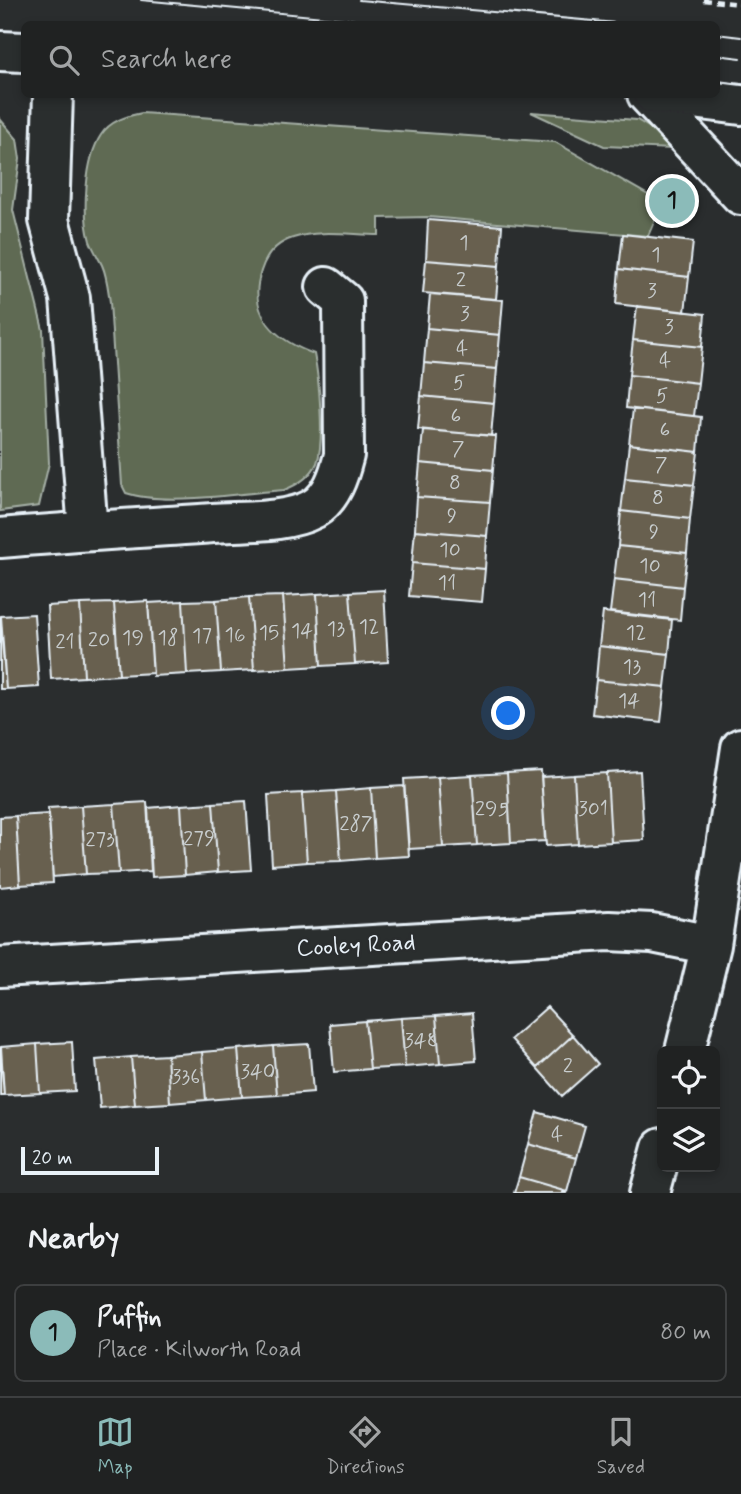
<!DOCTYPE html>
<meta charset="utf-8">
<style>
body{margin:0;font-family:Mynerve,sans-serif;background:#2d2f2f;color:#f1f3f6}
.controls{position:absolute;right:21px;bottom:21px;display:grid;overflow:hidden;border-radius:10px;box-shadow:0 4px 10px #0003}
.controls button{width:63px;height:63px;display:grid;place-items:center;padding:0;border:0;border-bottom:2px solid #3d3f40;background:#202222;color:#f1f3f6;font:35px sans-serif}
.scale{position:absolute;left:21px;bottom:18px;width:138px;box-sizing:border-box;padding-left:7px;border:4px solid #e8f1f8;border-top:0;font-size:19px;line-height:24px;white-space:nowrap;color:#e8f1f8;-webkit-text-stroke:5px #2a2d2e;paint-order:stroke}
.you{position:absolute;left:509px;top:714px;width:24px;height:24px;margin:-18px;border:5px solid #fff;border-radius:50%;background:#1a73e8;box-shadow:0 0 0 10px #1a73e833}
.badge{display:grid;place-items:center;width:46px;height:46px;border-radius:50%;background:#8bbbb9;color:#111;font-size:23px;font-weight:700}
.pin{position:absolute;translate:-50% -50%;border:4px solid #fff;box-shadow:0 2px 7px #0006}
.list{margin:0;padding:0;list-style:none}
h2{display:flex;justify-content:space-between;align-items:center;height:91px;margin:0;padding:0 28px;font-size:30px}
h2 small{font-size:23px;font-weight:400;color:#a2a4a5}
.list li{display:grid;grid-template-columns:46px 1fr auto;gap:21px;align-items:center;box-sizing:border-box;height:98px;margin:0 14px 14px;padding:0 14px;border:2px solid #3d3f40;border-radius:10px}
.list b{display:block;font-size:26px;white-space:nowrap}
.list p{margin:0;font-size:23px;white-space:nowrap;color:#a2a4a5}
.list em{font-size:23px;font-style:normal;color:#a2a4a5}
.icon{flex:none;width:38px;height:38px;fill:none;stroke:currentColor;stroke-width:2;stroke-linecap:round;stroke-linejoin:round}
.map{position:relative;flex:none;width:741px;height:1193px;overflow:hidden}
.search{position:absolute;background:#202222;box-shadow:0 4px 10px #0003;left:21px;right:21px;top:21px;height:77px;display:flex;align-items:center;gap:18px;box-sizing:border-box;padding:0 24px;border-radius:10px;color:#a2a4a5;font-size:26px}
.sheet{height:203px;background:#202222}
nav{display:flex;justify-content:space-around;align-items:center;box-sizing:border-box;height:98px;border-top:2px solid #3d3f40;background:#202222;font-size:19px;color:#a2a4a5}
nav a{display:grid;justify-items:center;gap:4px}
nav .on{color:#8bbbb9}
.map>svg:first-child{display:block}
.green{fill:#5f6b52;stroke:#a4aea5;stroke-width:2}
.building{fill:#686050;stroke:#e8f1f8;stroke-width:2}
.lines{fill:none;stroke-linecap:round;stroke-linejoin:round}
.street-casing{stroke:#e8f1f8;stroke-width:44}
.secondary-casing{stroke:#e8f1f8;stroke-width:44}
.path{stroke:#e8f1f8;stroke-width:4.5;stroke-dasharray:7 5;stroke-linecap:butt}
.street{stroke:#2a2d2e;stroke-width:38}
.secondary{stroke:#2a2d2e;stroke-width:38}
.tram{stroke:#e8f1f8;stroke-width:2}
.labels{text-anchor:middle;dominant-baseline:central;stroke-width:5;stroke-linejoin:round;paint-order:stroke}
.number-label{font-size:21px;fill:#c8cdce}
.street-label{font-size:24px;fill:#e8f1f8;stroke:#2a2d2e}
</style>
<div class="map">
<svg width="741" height="1193" viewBox="0 0 741 1193">
<rect width="100%" height="100%" fill="#2a2d2e"/>
<filter id="ink" filterUnits="userSpaceOnUse"><feTurbulence type="fractalNoise" baseFrequency=".0143" numOctaves="2"/><feDisplacementMap in="SourceGraphic" scale="14" xChannelSelector="R" yChannelSelector="G"/><feConvolveMatrix kernelMatrix="1 2 1 2 8 2 1 2 1" color-interpolation-filters="sRGB"/></filter>
<g filter="url(#ink)">
<path class="green" d="M 531,112 L 637,120 L 662,135 L 672,149 L 604,146 Z
M 142,113 L 555,142 L 662,203 L 648,236 L 429,217 L 379,218 L 379,235 C 352,235 319,229 293,238 C 277,243 266,255 261,271 C 247,315 276,340 314,354 C 319,378 325,440 317,463 C 311,476 297,485 284,490 C 241,493 165,506 126,493 L 122,485 L 110,302 C 108,289 107,276 102,265 C 98,257 93,249 90,241 C 82,214 85,159 101,135 C 110,121 126,116 142,113 Z
M 0,119 L 17,139 L 20,159 L 13,210 L 43,330 L 49,463 L 39,506 L 0,511 Z"/>
<path class="building" d="M 428,220 L 502,226 L 499,266 L 426,260 Z
M 623,234 L 693,242 L 689,277 L 619,269 Z
M 426,260 L 499,266 L 496,299 L 423,293 Z
M 619,269 L 689,277 L 685,312 L 616,304 Z
M 430,294 L 503,300 L 500,335 L 427,328 Z
M 637,306 L 705,314 L 702,347 L 633,340 Z
M 427,328 L 500,335 L 497,369 L 424,363 Z
M 633,340 L 702,347 L 698,383 L 629,375 Z
M 424,363 L 497,369 L 494,403 L 421,396 Z
M 629,375 L 698,383 L 694,416 L 626,408 Z
M 421,396 L 494,403 L 491,436 L 418,429 Z
M 633,409 L 701,417 L 698,452 L 629,444 Z
M 423,430 L 496,436 L 493,470 L 420,463 Z
M 629,444 L 698,452 L 694,485 L 625,478 Z
M 420,463 L 493,470 L 490,502 L 417,497 Z
M 625,478 L 694,485 L 690,519 L 621,511 Z
M 417,497 L 490,502 L 487,536 L 415,530 Z
M 621,511 L 690,519 L 687,553 L 618,546 Z
M 415,530 L 487,536 L 485,569 L 412,563 Z
M 618,546 L 687,553 L 683,587 L 614,579 Z
M 412,563 L 485,569 L 482,602 L 409,596 Z
M 614,579 L 683,587 L 680,620 L 610,612 Z
M 384,590 L 388,662 L 355,664 L 350,592 Z
M 350,592 L 355,664 L 321,666 L 317,594 Z
M 317,594 L 321,666 L 288,668 L 283,596 Z
M 283,596 L 288,668 L 254,670 L 249,597 Z
M 249,597 L 254,670 L 221,672 L 216,600 Z
M 216,600 L 221,672 L 187,674 L 183,601 Z
M 148,601 L 153,673 L 119,675 L 114,603 Z
M 183,601 L 187,674 L 153,676 L 148,603 Z
M 114,603 L 119,675 L 84,677 L 80,604 Z
M 80,604 L 84,677 L 51,679 L 47,606 Z
M 603,612 L 672,620 L 669,654 L 599,646 Z
M 34,614 L 39,687 L 6,689 L 1,616 Z
M 0,616 L 6,689 L 0,689 Z
M 599,646 L 669,654 L 665,687 L 596,680 Z
M 596,680 L 665,687 L 661,722 L 592,714 Z
M 541,771 L 545,841 L 511,843 L 507,773 Z
M 640,771 L 644,840 L 611,842 L 607,773 Z
M 507,773 L 511,843 L 477,845 L 472,775 Z
M 607,773 L 611,842 L 578,844 L 574,775 Z
M 472,775 L 477,845 L 443,847 L 438,777 Z
M 574,775 L 578,844 L 546,846 L 541,777 Z
M 438,777 L 443,847 L 409,849 L 404,779 Z
M 404,786 L 409,856 L 375,858 L 371,788 Z
M 371,788 L 375,858 L 341,861 L 336,791 Z
M 336,791 L 341,861 L 307,862 L 302,793 Z
M 302,793 L 307,862 L 272,865 L 268,795 Z
M 246,801 L 251,870 L 218,872 L 213,803 Z
M 147,802 L 151,871 L 119,873 L 114,804 Z
M 213,803 L 218,872 L 185,875 L 181,805 Z
M 114,804 L 119,873 L 86,874 L 81,806 Z
M 181,805 L 185,875 L 152,877 L 148,808 Z
M 81,806 L 86,874 L 53,877 L 48,808 Z
M 49,814 L 53,883 L 20,885 L 16,816 Z
M 16,816 L 20,885 L 0,887 L 0,817 Z
M 547,1007 L 573,1035 L 537,1068 L 511,1039 Z
M 472,1013 L 476,1061 L 440,1064 L 436,1016 Z
M 436,1016 L 440,1064 L 405,1067 L 401,1018 Z
M 401,1018 L 405,1067 L 370,1069 L 365,1021 Z
M 365,1021 L 370,1069 L 334,1072 L 330,1024 Z
M 573,1035 L 598,1064 L 562,1096 L 537,1068 Z
M 72,1042 L 75,1091 L 40,1093 L 37,1044 Z
M 37,1044 L 40,1093 L 4,1095 L 1,1047 Z
M 309,1044 L 313,1092 L 277,1095 L 273,1046 Z
M 273,1046 L 277,1095 L 242,1097 L 238,1049 Z
M 0,1047 L 4,1095 L 0,1095 Z
M 238,1049 L 242,1097 L 206,1100 L 202,1052 Z
M 202,1052 L 206,1100 L 170,1103 L 167,1055 Z
M 167,1055 L 170,1103 L 135,1105 L 131,1057 Z
M 131,1057 L 135,1105 L 100,1108 L 96,1060 Z
M 537,1112 L 585,1126 L 576,1158 L 528,1144 Z
M 528,1144 L 576,1158 L 567,1191 L 519,1177 Z
M 519,1177 L 567,1191 L 566,1193 L 514,1193 Z"/>
<g class="lines">
<defs>
<path id="street" d="M 53,94 L 49,220 L 70,298 L 88,531
M 647,94 L 741,195
M 0,538 C 71,532 142,528 213,523 C 243,521 287,523 313,509 C 332,498 339,475 344,455 L 343,301 L 326,287
M 0,967 L 609,931 L 652,933 L 711,945
M 685,1051 L 711,945 L 741,748
M 650,1193 L 662,1148"/>
<path id="secondary" d="M 0,51 L 24,52
M 653,94 L 741,105"/>
</defs>
<use href="#street" class="street-casing"/>
<use href="#secondary" class="secondary-casing"/>
<path class="path" d="M 703,0 L 741,4"/>
<use href="#street" class="street"/>
<use href="#secondary" class="secondary"/>
<path class="tram" d="M 141,0 L 398,24
M 359,0 L 627,24
M 716,34 L 741,37
M 716,55 L 741,58"/>
</g>
</g>
<g class="labels">
<g class="number-label">
<text x="464" y="243">1</text>
<text x="656" y="255">1</text>
<text x="461" y="280">2</text>
<text x="652" y="291">3</text>
<text x="465" y="314">3</text>
<text x="669" y="327">3</text>
<text x="462" y="349">4</text>
<text x="665" y="361">4</text>
<text x="459" y="383">5</text>
<text x="662" y="396">5</text>
<text x="456" y="416">6</text>
<text x="665" y="430">6</text>
<text x="458" y="449">7</text>
<text x="661" y="465">7</text>
<text x="455" y="483">8</text>
<text x="658" y="498">8</text>
<text x="452" y="516">9</text>
<text x="654" y="532">9</text>
<text x="450" y="550">10</text>
<text x="650" y="566">10</text>
<text x="447" y="583">11</text>
<text x="647" y="600">11</text>
<text x="369" y="627">12</text>
<text x="336" y="629">13</text>
<text x="302" y="631">14</text>
<text x="269" y="633">15</text>
<text x="636" y="633">12</text>
<text x="235" y="635">16</text>
<text x="202" y="636">17</text>
<text x="133" y="638">19</text>
<text x="168" y="638">18</text>
<text x="99" y="640">20</text>
<text x="65" y="642">21</text>
<text x="632" y="667">13</text>
<text x="629" y="701">14</text>
<text x="492" y="809">295</text>
<text x="593" y="809">301</text>
<text x="356" y="824">287</text>
<text x="199" y="839">279</text>
<text x="100" y="840">273</text>
<text x="421" y="1041">348</text>
<text x="568" y="1066">2</text>
<text x="258" y="1072">340</text>
<text x="186" y="1077">336</text>
<text x="557" y="1135">4</text>
</g>
<g class="street-label">
<text transform="translate(356 946) rotate(-3)">Cooley Road</text>
</g>
</g>
</svg>
<div class="controls">
<button><svg class="icon" aria-label="locate" viewBox="0 0 24 24"><circle cx="12" cy="12" r="6"/><path d="M12 2v4M12 18v4M2 12h4M18 12h4"/></svg></button>
<button><svg class="icon" aria-label="layers" viewBox="0 0 24 24"><path d="M12 4l9 5-9 5-9-5zM3 14l9 5 9-5"/></svg></button>
</div>
<div class="scale">20 m</div>
<div class="you"></div>
<div class="pin badge" style="left:672px;top:201px">1</div>
<div class="search"><svg class="icon" aria-label="search" viewBox="0 0 24 24"><circle cx="10" cy="10" r="6"/><path d="M15 15l6 6"/></svg>Search here</div>
</div>
<section class="sheet">
<h2>Nearby<small></small></h2>
<ul class="list">
<li><span class="badge">1</span><div><b>Puffin</b><p>Place · Kilworth Road</p></div><em>80 m</em></li>
</ul>
</section>
<nav>
<a class="on"><svg class="icon" aria-label="map" viewBox="0 0 24 24"><path d="M3 6l6-2 6 2 6-2v14l-6 2-6-2-6 2zM9 4v14M15 6v14"/></svg>Map</a>
<a><svg class="icon" aria-label="directions" viewBox="0 0 24 24"><path d="M12 3l9 9-9 9-9-9zM9 14v-3h6M13 9l2 2-2 2"/></svg>Directions</a>
<a><svg class="icon" aria-label="saved" viewBox="0 0 24 24"><path d="M7 4h10v16l-5-4-5 4z"/></svg>Saved</a>
</nav>
